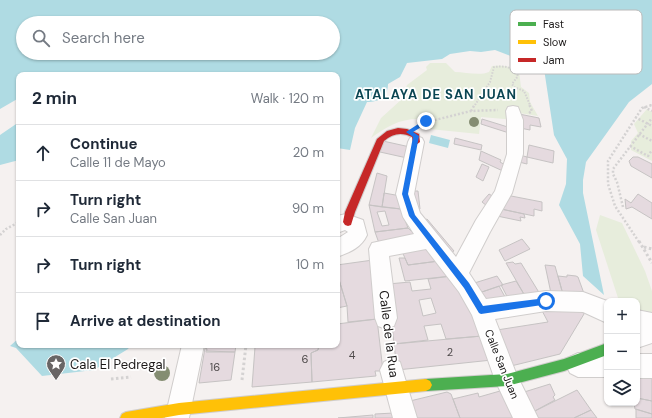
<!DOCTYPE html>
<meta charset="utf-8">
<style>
body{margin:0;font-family:"DM Sans",sans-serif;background:#f2f2f3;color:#1f2937}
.controls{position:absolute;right:12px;bottom:12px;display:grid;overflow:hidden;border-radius:8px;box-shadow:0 1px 3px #0004}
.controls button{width:36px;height:36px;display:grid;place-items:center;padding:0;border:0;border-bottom:1px solid #e0e1e3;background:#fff;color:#1f2937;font:20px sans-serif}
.stop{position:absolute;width:12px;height:12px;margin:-9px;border:3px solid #1a73e8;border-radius:50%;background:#fff}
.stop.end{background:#1a73e8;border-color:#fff;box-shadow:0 1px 4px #0008}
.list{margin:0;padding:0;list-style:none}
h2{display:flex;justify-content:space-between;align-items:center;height:52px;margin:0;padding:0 16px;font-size:17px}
h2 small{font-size:13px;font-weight:400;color:#747a83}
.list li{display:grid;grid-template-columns:26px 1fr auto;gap:12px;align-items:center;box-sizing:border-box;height:56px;padding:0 16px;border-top:1px solid #e0e1e3}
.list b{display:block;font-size:15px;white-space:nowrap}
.list p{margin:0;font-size:13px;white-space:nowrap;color:#747a83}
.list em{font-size:13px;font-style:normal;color:#747a83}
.icon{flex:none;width:22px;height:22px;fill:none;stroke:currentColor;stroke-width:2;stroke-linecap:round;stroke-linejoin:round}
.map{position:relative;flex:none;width:652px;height:418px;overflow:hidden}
.search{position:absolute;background:#fff;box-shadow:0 1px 3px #0004;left:16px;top:16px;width:324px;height:44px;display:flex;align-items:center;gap:10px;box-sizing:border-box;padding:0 14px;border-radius:22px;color:#747a83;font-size:15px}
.panel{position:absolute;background:#fff;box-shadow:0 1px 3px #0004;left:16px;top:72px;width:324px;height:276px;border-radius:8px}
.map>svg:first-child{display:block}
.green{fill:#e7eddc}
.water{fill:#afdbe3;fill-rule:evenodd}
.building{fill:#e5dadf;stroke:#c6c3c3;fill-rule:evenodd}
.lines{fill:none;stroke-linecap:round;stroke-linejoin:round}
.street-casing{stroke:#d0cdcc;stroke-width:2}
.fast-casing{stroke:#d0cdcc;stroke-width:2}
.slow-casing{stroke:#d0cdcc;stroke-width:2}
.jam-casing{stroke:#d0cdcc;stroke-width:2}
.path-far2{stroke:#d4d2d2;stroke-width:2;stroke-dasharray:1.5 1.5;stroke-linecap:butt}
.path-far1{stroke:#d4d2d2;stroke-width:2.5;stroke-dasharray:2 2;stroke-linecap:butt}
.path{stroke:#d4d2d2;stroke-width:3;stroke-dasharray:2.5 2.5;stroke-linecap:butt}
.street{fill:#fefdfd;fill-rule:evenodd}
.fast{fill:#4caf50;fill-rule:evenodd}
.slow{fill:#ffc107;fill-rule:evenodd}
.jam{fill:#c62828;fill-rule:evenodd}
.tree{fill:#848d72}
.route{fill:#1a73e8}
.labels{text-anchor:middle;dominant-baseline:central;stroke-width:3.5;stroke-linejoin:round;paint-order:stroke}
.near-number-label{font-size:11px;fill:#504b4c}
.street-label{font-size:11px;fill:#1d1a1a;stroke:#fff}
.far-district-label{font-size:13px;font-weight:bold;letter-spacing:1px;fill:#0a4552;stroke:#fff}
.near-street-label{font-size:13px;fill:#1d1a1a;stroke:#fff}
.near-poi-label{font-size:13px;fill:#1d1a1a;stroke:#fff;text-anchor:start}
.key{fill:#fff;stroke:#bbbaba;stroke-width:1}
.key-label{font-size:11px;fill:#1d1a1a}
</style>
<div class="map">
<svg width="652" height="418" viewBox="0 0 652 418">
<rect width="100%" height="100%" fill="#f5f1f0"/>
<path class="green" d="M 430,63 L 446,63 L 455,72 C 465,72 480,76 489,72 L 492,66 C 501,65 511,66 519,71 L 521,87 L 529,93 L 530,102 L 538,116 L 519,113 L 515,120 L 481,117 L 479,134 L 429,129 L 418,119 C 399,119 386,127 371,138 L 381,118 L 402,99 L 407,85 L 427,70 L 426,67 Z
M 647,109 L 652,112 L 652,161 L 631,150 L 631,141 L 638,133 L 634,124 Z
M 600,215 L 622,223 L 645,271 L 652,291 L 652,318 L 637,316 L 637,301 L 619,301 L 596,230 Z"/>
<path class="water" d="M 0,0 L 652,0 L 652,84 L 629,102 L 586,162 L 583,180 L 583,193 L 604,295 L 583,276 L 580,244 L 559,205 L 566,184 L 567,159 L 554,135 L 541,49 L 536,50 L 531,64 L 495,50 L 481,52 L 470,51 L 450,54 L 442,59 L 407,63 L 400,77 L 388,84 C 388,97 379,102 367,102 L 355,128 L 350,150 L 337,148 L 337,75 L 19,75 L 19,98 L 0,109 ZM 23,23 L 333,23 L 333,53 L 23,53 Z
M 19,122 L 19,160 L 0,165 L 0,135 Z
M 431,135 L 450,140 L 448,148 L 429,143 Z
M 19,338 L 19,345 L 131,345 L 128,349 L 94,370 L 42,376 L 16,348 L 10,346 Z"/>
<path class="building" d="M 519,114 L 539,118 L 541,127 L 530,125 L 530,130 L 520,128 Z
M 482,119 L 511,128 L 509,133 L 481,124 Z
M 455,138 L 482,145 L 481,150 L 454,144 Z
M 383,141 L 410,147 L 407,158 L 380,152 Z
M 529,145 L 554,151 L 553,163 L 527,157 Z
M 481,151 L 501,160 L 500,162 L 507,166 L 505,172 L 479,160 Z
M 516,154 L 527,157 L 527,164 L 515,161 Z
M 633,157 L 638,157 L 652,164 L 652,178 L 631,166 L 629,161 Z
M 482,164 L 489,167 L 483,181 L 476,177 Z
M 377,173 L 387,176 L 382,207 L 369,205 Z
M 411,191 L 418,191 L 420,209 L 412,209 Z
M 384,193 L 401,196 L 401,209 L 382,207 Z
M 489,194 L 494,197 L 487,206 L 482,202 Z
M 638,194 L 652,203 L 652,219 L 632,207 L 626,209 L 625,199 L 631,203 Z
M 506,195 L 542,202 L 542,211 L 534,209 L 534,216 L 501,209 Z
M 369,205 L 401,209 L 408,228 L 375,232 ZM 385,211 L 389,225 L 382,226 L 377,212 Z
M 501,209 L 524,214 L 525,218 L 520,217 L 521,221 L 497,216 Z
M 427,219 L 454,251 L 446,255 L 419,223 Z
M 408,228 L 411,231 L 413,230 L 418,240 L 380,246 L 375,232 Z
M 522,239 L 530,249 L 505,261 L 499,250 Z
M 424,245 L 439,261 L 408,265 L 401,249 Z
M 399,258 L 405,258 L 408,265 L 439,261 L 451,276 L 405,281 Z
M 373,260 L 377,319 L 348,322 L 347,306 L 337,273 L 337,265 Z
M 513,262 L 515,264 L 521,263 L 543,299 L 528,301 L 506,263 Z
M 545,265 L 555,266 L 564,298 L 552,298 Z
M 337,273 L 347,306 L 337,308 Z
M 567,275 L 576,276 L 578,277 L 586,299 L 564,298 L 558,276 L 567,277 Z
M 452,276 L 470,309 L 482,336 L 446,339 L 441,324 L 424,326 L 428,340 L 394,344 L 388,284 L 410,282 L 412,291 L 431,289 L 428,279 ZM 431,298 L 436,313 L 423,316 L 419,300 Z
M 497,276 L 503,285 L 476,294 L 468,285 Z
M 516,281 L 528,301 L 511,304 L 501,285 Z
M 499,286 L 509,304 L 475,297 L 476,294 Z
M 582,304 L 584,314 L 560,354 L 511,366 L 497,330 L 548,322 L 539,305 Z
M 377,319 L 383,371 L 375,371 L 376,376 L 312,382 L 311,353 L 318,350 L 319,345 L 337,345 L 337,324 Z
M 482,336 L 492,360 L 397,370 L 394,344 Z
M 206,345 L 236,345 L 235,352 L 207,351 Z
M 265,345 L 269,345 L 269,347 L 276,345 L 319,345 L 318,350 L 311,353 L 312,382 L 252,387 L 255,347 Z
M 205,348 L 207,349 L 206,352 L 235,352 L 231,380 L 199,383 Z
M 637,371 L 652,375 L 652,401 L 637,398 Z
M 550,384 L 555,395 L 553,397 L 555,400 L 531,413 L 521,393 Z
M 577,390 L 591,410 L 574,418 L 533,418 L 531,413 Z
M 500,391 L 506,394 L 522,418 L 460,418 L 453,399 L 478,393 L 479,397 Z
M 447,392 L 451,394 L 460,418 L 414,418 L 410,401 Z
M 637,398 L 652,401 L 652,414 L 635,409 L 634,403 L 637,403 Z
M 636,409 L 652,414 L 652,418 L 636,418 Z
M 591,410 L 597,418 L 574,418 Z
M 394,413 L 396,418 L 375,418 L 375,414 Z
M 373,415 L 373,418 L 338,418 Z"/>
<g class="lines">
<defs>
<path id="street" d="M 513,106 L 518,107 L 523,120 L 523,154 L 512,193 L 490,232 L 469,273 L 486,299 L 546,291 L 583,292 L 607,301 L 607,323 L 583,312 L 546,311 L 495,319 L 516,373 L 538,418 L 513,418 L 495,380 L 472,315 L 459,292 L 426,249 L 389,256 L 397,318 L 394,326 L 386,329 L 378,326 L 375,318 L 369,249 L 372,243 L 414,234 L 403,217 L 396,194 L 408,142 L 410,138 L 416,136 L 422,138 L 424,142 L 414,194 L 420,213 L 456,257 L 476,220 L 495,191 L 507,154 L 507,120 L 506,111 L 508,107 Z
M 346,214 L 363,220 L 367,235 C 361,248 350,252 337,257 L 337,239 L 348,232 L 345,230 L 337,233 L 337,216 Z
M 637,310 L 652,313 L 652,343 L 637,348 Z
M 182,345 L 204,345 L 189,418 L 165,418 Z
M 578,353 L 607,353 L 607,377 L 578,377 L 570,373 L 566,365 L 570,357 Z
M 637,354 L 652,354 L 652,378 L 637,378 Z
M 392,358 L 400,362 L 417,418 L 393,418 L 380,370 L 384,362 Z"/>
<path id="fast" d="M 607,343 L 607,355 L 564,371 L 507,386 L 426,391 L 422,389 L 420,385 L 422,381 L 426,379 L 507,374 L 564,359 Z"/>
<path id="slow" d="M 426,379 L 430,381 L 432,385 L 430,389 L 426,391 L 179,415 L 162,418 L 120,418 L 122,414 L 126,412 L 179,403 Z"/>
<path id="jam" d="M 398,128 L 407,129 L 419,134 L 420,142 L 416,145 L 413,144 L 412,137 C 402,132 393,133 384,141 L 355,212 L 351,225 L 348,226 L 345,225 L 343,222 L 345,212 L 377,139 L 387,131 Z"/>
</defs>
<use href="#street" class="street-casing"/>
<use href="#fast" class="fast-casing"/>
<use href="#slow" class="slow-casing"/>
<use href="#jam" class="jam-casing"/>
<path class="path-far2" d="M 475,105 L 490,82 L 494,67 C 504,66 513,66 518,76 L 512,84 L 514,87 L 524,91 L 530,105
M 650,105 L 652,105"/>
<path class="path-far1" d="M 644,107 L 652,111
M 471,111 L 475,104
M 529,113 L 532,111 L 529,104
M 635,117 L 652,126
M 423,123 L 471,111 L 498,110
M 639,134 L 652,141
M 630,146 L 648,156 L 652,150
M 623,207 L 617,182 L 613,174 L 613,169 L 652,118
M 0,235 L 6,229 L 19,222
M 639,242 L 615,206 L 608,184 L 608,161 L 642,108 L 652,105"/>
<path class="path" d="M 639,241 L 652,263
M 644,247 L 652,249
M 388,337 L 390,352
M 111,379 L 131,377
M 242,380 L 246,345"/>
<use href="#street" class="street"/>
<use href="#fast" class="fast"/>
<use href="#slow" class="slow"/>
<use href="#jam" class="jam"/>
</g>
<g class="tree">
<circle cx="474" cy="122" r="5"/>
<circle cx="162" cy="373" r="8"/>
</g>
<path class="route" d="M 426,119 L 429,121 L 428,123 L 413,132 L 419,136 L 408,194 L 415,215 L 469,283 L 483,306 L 546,298 L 549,299 L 549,304 L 481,314 L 479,313 L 464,288 L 409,216 L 402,194 L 413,137 L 406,132 Z"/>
<defs>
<symbol id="sight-pin" viewBox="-11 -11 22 30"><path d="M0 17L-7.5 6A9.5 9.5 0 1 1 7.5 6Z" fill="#696565" stroke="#fff"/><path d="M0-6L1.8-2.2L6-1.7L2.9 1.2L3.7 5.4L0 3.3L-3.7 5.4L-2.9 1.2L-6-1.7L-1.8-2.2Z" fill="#fff"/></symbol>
</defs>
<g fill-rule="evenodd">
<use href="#sight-pin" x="45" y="353" width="22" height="30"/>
</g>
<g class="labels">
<g class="near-number-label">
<text x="450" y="352">2</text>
<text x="352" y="355">4</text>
<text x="305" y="359">6</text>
<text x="215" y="367">16</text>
</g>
<g class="street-label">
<text transform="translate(502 364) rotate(68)">Calle San Juan</text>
</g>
<g class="far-district-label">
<text x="436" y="94">ATALAYA DE SAN JUAN</text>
</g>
<g class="near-street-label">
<text transform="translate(389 334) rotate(83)">Calle de la Rua</text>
</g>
<g class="near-poi-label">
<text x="70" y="364">Cala El Pedregal</text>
</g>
</g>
<rect x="510" y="10" width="132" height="64" rx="6" class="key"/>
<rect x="518" y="22" width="18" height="4" fill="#4caf50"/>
<rect x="518" y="40" width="18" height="4" fill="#ffc107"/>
<rect x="518" y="58" width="18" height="4" fill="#c62828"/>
<g class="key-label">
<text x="543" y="28">Fast</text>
<text x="543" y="46">Slow</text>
<text x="543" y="64">Jam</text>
</g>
</svg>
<div class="controls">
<button>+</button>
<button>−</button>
<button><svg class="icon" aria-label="layers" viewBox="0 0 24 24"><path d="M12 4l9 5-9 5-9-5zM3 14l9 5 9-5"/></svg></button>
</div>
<div class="stop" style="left:546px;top:301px"></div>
<div class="stop end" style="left:426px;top:121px"></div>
<div class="search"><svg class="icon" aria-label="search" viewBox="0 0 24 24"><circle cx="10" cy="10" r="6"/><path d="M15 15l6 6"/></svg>Search here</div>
<section class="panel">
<h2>2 min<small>Walk · 120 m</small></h2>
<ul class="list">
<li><svg class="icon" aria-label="ahead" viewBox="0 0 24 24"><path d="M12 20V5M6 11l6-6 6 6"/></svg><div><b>Continue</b><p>Calle 11 de Mayo</p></div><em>20 m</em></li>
<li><svg class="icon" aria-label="right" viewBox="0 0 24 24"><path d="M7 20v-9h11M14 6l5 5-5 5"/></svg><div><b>Turn right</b><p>Calle San Juan</p></div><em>90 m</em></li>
<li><svg class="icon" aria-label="right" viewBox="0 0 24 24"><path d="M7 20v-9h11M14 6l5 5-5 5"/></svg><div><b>Turn right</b></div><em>10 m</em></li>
<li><svg class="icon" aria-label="arrive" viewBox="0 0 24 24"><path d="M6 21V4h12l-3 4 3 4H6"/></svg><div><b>Arrive at destination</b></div></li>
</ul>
</section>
</div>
